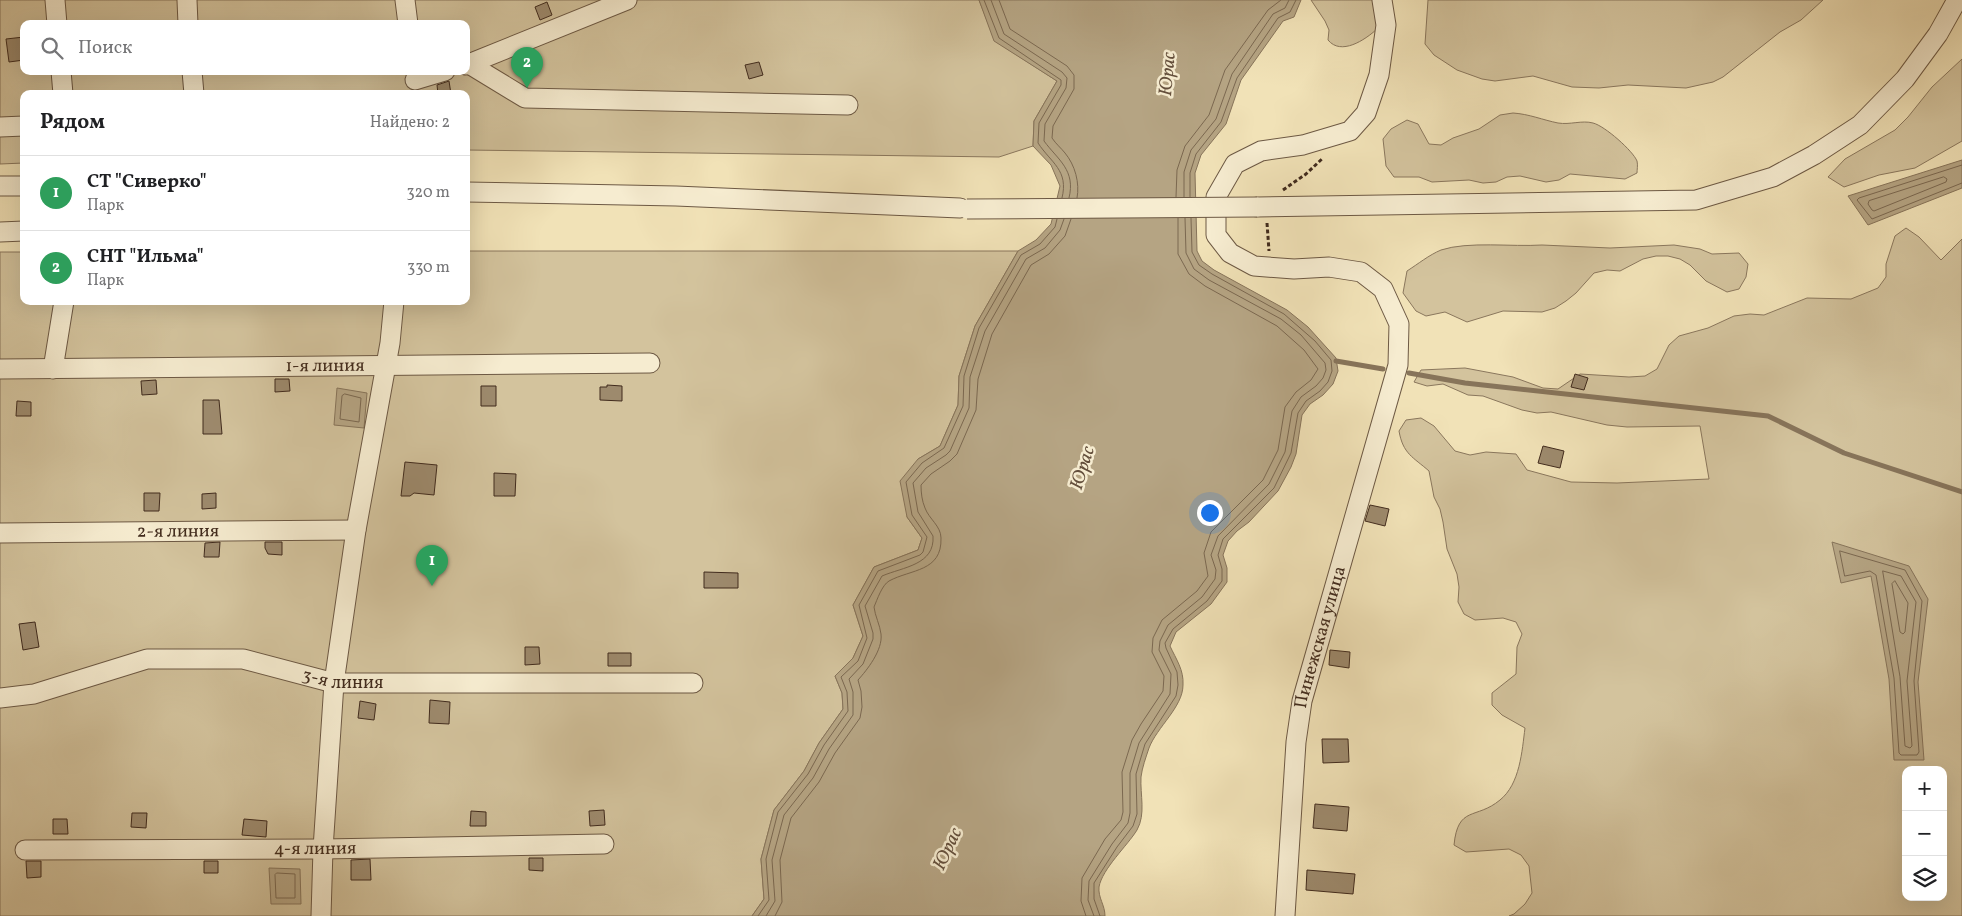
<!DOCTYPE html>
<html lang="ru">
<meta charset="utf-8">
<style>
body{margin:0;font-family:Vollkorn,serif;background:#f6f6f6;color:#202124}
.controls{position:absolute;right:15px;bottom:15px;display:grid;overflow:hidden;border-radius:10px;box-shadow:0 5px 20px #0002}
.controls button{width:45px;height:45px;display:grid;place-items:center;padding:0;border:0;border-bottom:1px solid #e0e0e0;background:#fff;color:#202124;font:25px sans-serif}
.you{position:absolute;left:1209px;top:512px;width:18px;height:18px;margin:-12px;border:4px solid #fff;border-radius:50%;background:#1a73e8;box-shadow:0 0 0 8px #1a73e833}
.badge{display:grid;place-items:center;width:32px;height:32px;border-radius:50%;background:#2563eb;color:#fff;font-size:16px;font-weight:700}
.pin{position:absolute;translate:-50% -41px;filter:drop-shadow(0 1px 2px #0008)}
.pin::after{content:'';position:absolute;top:26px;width:18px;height:15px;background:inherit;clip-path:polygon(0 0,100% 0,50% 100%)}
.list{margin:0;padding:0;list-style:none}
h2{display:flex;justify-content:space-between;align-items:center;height:65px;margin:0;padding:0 20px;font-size:21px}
h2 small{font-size:16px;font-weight:400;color:#757577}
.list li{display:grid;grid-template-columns:32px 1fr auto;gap:15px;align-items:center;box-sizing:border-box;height:75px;padding:0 20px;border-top:1px solid #e0e0e0}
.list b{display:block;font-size:19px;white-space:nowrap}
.list p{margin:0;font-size:16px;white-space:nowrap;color:#757577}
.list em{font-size:16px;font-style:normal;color:#757577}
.icon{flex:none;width:28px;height:28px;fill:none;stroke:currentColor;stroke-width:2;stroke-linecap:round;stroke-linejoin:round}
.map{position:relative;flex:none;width:1962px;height:916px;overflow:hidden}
.search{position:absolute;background:#fff;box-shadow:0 5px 20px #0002;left:20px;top:20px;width:450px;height:55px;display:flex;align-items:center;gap:12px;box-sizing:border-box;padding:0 18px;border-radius:10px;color:#757577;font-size:19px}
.panel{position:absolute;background:#fff;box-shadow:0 5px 20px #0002;left:20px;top:90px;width:450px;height:215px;border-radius:10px}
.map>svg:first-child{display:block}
.green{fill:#d3c39d;stroke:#8a775d;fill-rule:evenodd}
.water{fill:#b5a483;stroke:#87745a}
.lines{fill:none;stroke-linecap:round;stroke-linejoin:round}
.shore{stroke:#7b6850;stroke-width:1}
.stream{stroke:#87745a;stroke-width:5}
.building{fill:#9d8a6d;stroke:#412b1d}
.minor-casing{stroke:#6d5944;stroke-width:21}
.path{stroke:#412b1d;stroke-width:3;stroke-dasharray:4 2.5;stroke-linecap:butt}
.minor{stroke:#f6ecd0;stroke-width:19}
.minor-bridge-casing{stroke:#6d5944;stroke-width:21;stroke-linecap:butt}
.minor-bridge{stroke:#f6ecd0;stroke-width:19}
.labels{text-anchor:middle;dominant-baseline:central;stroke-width:5;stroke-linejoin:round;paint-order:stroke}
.street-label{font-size:18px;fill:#412b1d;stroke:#f6ecd0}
.water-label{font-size:19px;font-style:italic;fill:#644f3c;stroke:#f6ecd0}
</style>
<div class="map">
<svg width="1962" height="916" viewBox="0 0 1962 916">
<rect width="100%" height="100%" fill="#f1e2b7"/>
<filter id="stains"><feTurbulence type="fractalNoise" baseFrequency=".004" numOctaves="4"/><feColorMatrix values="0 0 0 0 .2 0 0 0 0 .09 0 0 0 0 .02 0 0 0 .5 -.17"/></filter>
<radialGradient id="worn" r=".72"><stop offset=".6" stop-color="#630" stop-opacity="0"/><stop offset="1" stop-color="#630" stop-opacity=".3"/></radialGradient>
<path class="green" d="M 0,0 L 979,0 L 995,41 L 1057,81 L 1034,121 L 1033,146 L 999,157 L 466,150 L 466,94 L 24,94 L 24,163 L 0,164 ZM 24,24 L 466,24 L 466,71 L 24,71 Z
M 1311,0 L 1375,0 L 1377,29 C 1365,40 1341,56 1328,40 L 1329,30 L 1325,21 Z
M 1428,0 L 1823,0 L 1801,20 L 1780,32 L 1723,77 L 1713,82 L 1686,88 L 1628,85 L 1599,88 L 1572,87 L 1533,76 L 1495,81 L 1482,79 L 1457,70 L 1434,55 L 1425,44 Z
M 1962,59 L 1962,141 L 1915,168 L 1879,175 L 1844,187 L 1828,177 L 1845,159 L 1895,130 L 1908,117 L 1932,87 Z
M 1513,113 C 1529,114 1543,120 1558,123 C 1570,125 1582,120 1593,123 C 1605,126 1633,151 1637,161 C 1638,165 1637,170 1637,173 L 1625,179 L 1570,174 L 1559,180 L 1546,182 L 1520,176 L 1507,177 L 1496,182 L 1483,183 L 1469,180 L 1432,182 L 1419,177 L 1394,177 L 1386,166 L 1383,139 L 1391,129 L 1407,120 L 1418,124 L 1429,144 L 1441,145 L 1453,138 L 1479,129 L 1500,115 Z
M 1906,228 L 1919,237 L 1941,260 L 1962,239 L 1962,916 L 1509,916 L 1514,914 L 1525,904 L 1532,893 L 1529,866 L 1521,855 L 1509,849 L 1466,852 L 1454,845 C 1458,805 1476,820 1500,800 C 1520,784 1522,751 1525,728 L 1502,715 L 1492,705 L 1492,693 L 1516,674 L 1517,647 L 1522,634 L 1516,622 L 1503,618 L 1475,620 L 1464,614 L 1458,602 L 1459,587 L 1457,574 L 1447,549 L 1443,522 L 1440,509 L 1434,497 L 1429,471 C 1413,457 1403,454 1399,431 L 1406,420 L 1421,418 L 1434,426 L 1455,451 L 1470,455 L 1486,452 L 1516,454 L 1527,470 L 1571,482 L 1617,483 L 1709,479 L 1700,426 L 1627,427 L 1607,425 L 1551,412 L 1537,413 L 1522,410 L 1483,396 L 1468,395 L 1443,384 L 1427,386 L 1414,382 L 1421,370 L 1465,368 L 1513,377 L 1543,388 L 1558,389 L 1580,374 L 1629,377 L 1645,376 L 1657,369 L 1669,345 L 1679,336 L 1708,328 L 1734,316 L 1750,314 L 1764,315 L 1807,298 L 1851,299 L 1878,288 L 1886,277 L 1886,264 L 1895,236 ZM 1906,770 L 1943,770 L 1943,897 L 1906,897 Z
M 1542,245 L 1610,248 L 1674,245 L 1700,249 L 1712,254 L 1739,253 L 1748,264 L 1746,277 L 1739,289 L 1727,292 L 1706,281 L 1690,265 L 1680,259 L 1668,256 L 1656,256 L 1643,259 L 1620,271 L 1607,270 L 1594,273 L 1576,293 L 1566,301 L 1555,308 L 1542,312 L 1503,311 L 1467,322 L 1445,312 L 1426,316 L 1416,311 L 1403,293 L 1407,271 C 1418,264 1429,255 1441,250 C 1468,241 1512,247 1542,245 Z
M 466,251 L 1018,251 L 975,326 L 959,376 L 958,405 L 940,446 L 918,459 L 907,517 L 922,538 L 918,550 L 874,567 L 853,605 L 863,636 L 853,658 L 835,676 L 842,693 L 843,709 L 819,743 L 804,771 L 774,810 L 761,859 L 764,899 L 752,916 L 0,916 L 0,252 L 24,252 L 24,301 L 466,301 Z"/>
<path class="water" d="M 979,0 L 1301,0 L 1294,17 L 1283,21 L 1241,80 L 1226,124 L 1201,155 L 1195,173 L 1197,251 L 1202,261 L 1214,270 L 1287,310 L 1308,327 L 1336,358 L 1338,371 L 1333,384 L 1323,395 L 1310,404 L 1302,415 L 1296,454 L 1291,467 L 1278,491 L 1249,522 L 1237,531 L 1228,541 L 1223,555 L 1227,568 L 1227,582 L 1211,604 L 1176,632 L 1170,646 C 1176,659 1184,670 1183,685 C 1183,707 1157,727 1149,748 C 1146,757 1142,768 1141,777 C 1140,795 1146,814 1137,830 C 1128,845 1102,869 1099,887 C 1098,898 1105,905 1105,916 L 752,916 L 764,899 L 761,859 L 774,810 L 804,771 L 819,743 L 843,709 L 842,693 L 835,676 L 853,658 L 863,636 L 853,605 L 874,567 L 918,550 L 922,538 L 907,517 L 900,481 L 918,459 L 940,446 L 958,405 L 959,376 L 975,326 L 1018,251 L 1036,240 L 1051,224 L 1060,186 L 1051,165 L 1033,146 L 1034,121 L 1057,81 L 994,41 Z
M 1962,160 L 1962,188 L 1868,225 L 1848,196 Z
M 337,388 L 367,393 L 364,428 L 334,425 Z
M 1832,542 L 1909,566 L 1928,599 L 1918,682 L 1924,760 L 1894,760 L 1889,679 L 1871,576 L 1841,583 Z
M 269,868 L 300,869 L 301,904 L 271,904 Z"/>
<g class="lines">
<path class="shore" d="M 984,0 L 999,38 L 1061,80 L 1061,85 L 1039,123 L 1038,143 C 1051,163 1069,170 1062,198
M 991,0 L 1004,34 L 1062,72 L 1067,78 L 1066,88 L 1045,124 L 1044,141 C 1058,160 1076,170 1069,198
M 999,0 L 1010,29 L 1067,66 L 1074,75 L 1074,89 L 1053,126 L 1052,138 C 1056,144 1061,148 1065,153 C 1075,165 1080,183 1077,198
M 1962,165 L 1859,198 L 1857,200 L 1872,219 L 1962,183
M 1944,177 L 1947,179 L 1946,182 L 1874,211 L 1872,210 L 1868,204 L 1869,201 Z
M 1176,197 L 1177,170 L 1185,146 L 1209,115 L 1225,70 L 1268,10 L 1281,0
M 1184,197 L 1184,172 L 1191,150 L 1216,119 L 1232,74 L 1273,14 L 1285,8 L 1289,0
M 1190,197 L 1190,173 L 1196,154 L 1221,122 L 1237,78 L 1278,18 L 1290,12 L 1296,0
M 345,394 L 361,398 L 359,422 L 340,419 L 342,396 Z
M 1840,551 L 1905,570 L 1922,601 L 1914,681 L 1919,752 L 1917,755 L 1901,755 L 1899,753 L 1894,678 L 1876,575 L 1870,571 L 1845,576 Z
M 1883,571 L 1901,576 L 1916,602 L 1907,681 L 1912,746 L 1910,748 L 1905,746 L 1900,677 Z
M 1895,581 L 1908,603 L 1905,632 L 1903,634 L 1900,632 L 1892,584 Z
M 277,873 L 295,874 L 295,898 L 276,898 L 275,875 Z
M 758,916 L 769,900 L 766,859 L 778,812 L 808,774 L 824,745 L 848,711 L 847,692 L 841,677 L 858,661 L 867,638 L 859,605 L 878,571 L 920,555 L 923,552 L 927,537 L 912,515 L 906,482 L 922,463 L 944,448 L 963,406 L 964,376 L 979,328 L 1021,255 L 1040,244 L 1055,227 L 1057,219
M 766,916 L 775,901 L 772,860 L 784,815 L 813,778 L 829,749 L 853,715 L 853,692 L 849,679 L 863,664 L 873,639 L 873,633 L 865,606 L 882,576 C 903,567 935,565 933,536 L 918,512 L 913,483 L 926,468 L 946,455 L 950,451 L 969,408 L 970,377 L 985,331 L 1026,259 L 1045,248 L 1060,230 L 1064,219
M 775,916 L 782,902 L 780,860 L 791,818 L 819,782 L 835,753 L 860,718 L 862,707 L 861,691 L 858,680 C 867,670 883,650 881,634 C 880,625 875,616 874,607 C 877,600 882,585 889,581 C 911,569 942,572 941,538 C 941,526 929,519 925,508 C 922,501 921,493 921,485 L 931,474 L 950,461 L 957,454 L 976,410 L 978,379 L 992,334 L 1031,265 L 1049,254 L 1065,236 L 1071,219
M 1086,916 L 1081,901 L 1082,878 L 1105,839 L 1121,820 L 1123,812 L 1122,772 L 1132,740 L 1141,724 L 1163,691 L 1164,676 L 1152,652 L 1153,638 L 1162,620 L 1197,591 L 1208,576 L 1204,553 L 1211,532 L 1263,480 L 1278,450 L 1285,407 L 1296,392 L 1311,380 L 1318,369 L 1304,350 L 1277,326 L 1205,286 L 1189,274 L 1178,254 L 1178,218
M 1094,916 L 1088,900 L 1089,881 L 1112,844 L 1128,823 L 1130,813 L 1130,773 L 1139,743 L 1170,694 L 1171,674 L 1159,650 L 1160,641 L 1168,625 L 1202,597 L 1215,579 L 1216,570 L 1211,555 L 1218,536 L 1269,484 L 1285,452 L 1292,411 L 1301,397 L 1316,386 L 1323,378 L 1326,370 L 1325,363 L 1301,335 L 1281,319 L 1209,280 L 1194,269 L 1186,253 L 1185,218
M 1100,916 L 1094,899 L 1094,883 L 1117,847 L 1133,826 L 1137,814 L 1136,774 L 1145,744 L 1176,696 L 1178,685 L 1177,672 L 1166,648 L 1165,643 L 1173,629 L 1207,601 L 1222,581 L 1222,569 L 1218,555 L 1223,539 L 1274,488 L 1291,453 L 1298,413 L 1306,401 L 1320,391 L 1328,382 L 1332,371 L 1331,360 L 1315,341 L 1284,314 L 1212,274 L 1199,265 L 1192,252 L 1191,218"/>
<path class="stream" d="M 1336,361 L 1383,369
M 1409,373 L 1465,383 L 1768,416 L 1844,453 L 1962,492"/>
</g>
<path class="building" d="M 547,2 L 552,15 L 540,20 L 535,7 Z
M 24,37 L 24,60 L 9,62 L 6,39 Z
M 759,62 L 763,75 L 749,79 L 745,65 Z
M 449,81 L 451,94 L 438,94 L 437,85 Z
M 1575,374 L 1588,378 L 1584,390 L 1571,387 Z
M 275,379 L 289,379 L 290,391 L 275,392 Z
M 156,380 L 157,394 L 142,395 L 141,381 Z
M 607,385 L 622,386 L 622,401 L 600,400 L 600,387 L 607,387 Z
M 481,386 L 496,386 L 496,406 L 481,406 Z
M 203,400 L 219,400 L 222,434 L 203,434 Z
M 17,401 L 31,402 L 31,416 L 16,416 Z
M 1543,446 L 1564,451 L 1560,468 L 1538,463 Z
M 405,462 L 437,465 L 434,495 L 414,493 L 410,496 L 401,496 Z
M 494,473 L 516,474 L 515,496 L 494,496 Z
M 144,493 L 160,493 L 159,511 L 144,511 Z
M 216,493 L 216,508 L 202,509 L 202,494 Z
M 1370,505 L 1389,509 L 1385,526 L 1365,521 Z
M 220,542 L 219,557 L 204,557 L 205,543 Z
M 265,542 L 282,542 L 282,555 L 268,554 L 265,548 Z
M 704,572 L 738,573 L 738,588 L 704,588 Z
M 35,622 L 39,647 L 23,650 L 19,624 Z
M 525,647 L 539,647 L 540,664 L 525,665 Z
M 1330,650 L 1350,652 L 1349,668 L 1329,665 Z
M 608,653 L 631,653 L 631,666 L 608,666 Z
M 430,700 L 450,702 L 449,724 L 429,723 Z
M 360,701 L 376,704 L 374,720 L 358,718 Z
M 1322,739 L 1348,739 L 1349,762 L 1323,763 Z
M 1315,804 L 1349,807 L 1347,831 L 1313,828 Z
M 604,810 L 605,825 L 590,826 L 589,811 Z
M 471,811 L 486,812 L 486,826 L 470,826 Z
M 132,813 L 147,813 L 146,828 L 131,827 Z
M 53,819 L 67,819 L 68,834 L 53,834 Z
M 244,819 L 267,821 L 266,837 L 242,835 Z
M 529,858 L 543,858 L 543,871 L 529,870 Z
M 370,859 L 371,880 L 351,880 L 351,860 Z
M 26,861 L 41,861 L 41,877 L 27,878 Z
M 204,861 L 218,861 L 218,873 L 204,873 Z
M 1307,870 L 1355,874 L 1353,894 L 1306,890 Z"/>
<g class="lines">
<defs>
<g id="minor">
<path d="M 55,0 L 57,24"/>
<path d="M 187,0 L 188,24"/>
<path d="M 405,0 L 408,24"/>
<path d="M 469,64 L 525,98 L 848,105"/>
<path d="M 466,65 L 627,0"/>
<path d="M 61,71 L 63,94"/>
<path d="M 192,71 L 194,94"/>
<path d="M 415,80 L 445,71"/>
<path d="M 0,127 L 24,126"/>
<path d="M 0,186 L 24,186"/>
<path d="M 466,192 L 676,196 L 960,208"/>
<path d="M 1257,207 L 1696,200 L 1773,177 L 1814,155 L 1860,125 L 1905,79 L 1938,34 L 1957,0"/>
<path d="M 0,232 L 24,231"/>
<path id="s1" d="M 0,369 L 650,363"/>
<path d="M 53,369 L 64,301"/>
<path id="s2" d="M 0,533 L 356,530"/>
<path id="s3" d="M 0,698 L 34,694 L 147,659 L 243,659 L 334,683 L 693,683"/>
<path id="s4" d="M 25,850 L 323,849 L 604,844"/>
<path d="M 321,916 L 323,849 L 334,683 L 356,530 L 390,343 L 394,301"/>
<path id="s5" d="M 1285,916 L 1296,742 L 1302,701 L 1398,365 L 1399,324 L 1383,289 L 1361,272 L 1329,267 L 1294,269 L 1254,266 L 1230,253 L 1216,235 L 1216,197 L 1235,164 L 1261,151 L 1303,145 L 1350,131 L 1366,113 L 1379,75 L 1386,25 L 1382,0"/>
</g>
</defs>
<use href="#minor" class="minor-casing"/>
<path class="path" d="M 1283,190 L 1306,174 L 1323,158
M 1267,223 L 1269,251"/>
<use href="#minor" class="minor"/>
<defs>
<path id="minor-bridge" d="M 967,209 L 1257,207"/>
</defs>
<use href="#minor-bridge" class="minor-bridge-casing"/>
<use href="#minor-bridge" class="minor-bridge"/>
</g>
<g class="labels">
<g class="street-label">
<text stroke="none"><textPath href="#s1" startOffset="325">1-я линия</textPath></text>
<text stroke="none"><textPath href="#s2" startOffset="178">2-я линия</textPath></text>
<text stroke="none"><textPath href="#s5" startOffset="282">Пинежская улица</textPath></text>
<text stroke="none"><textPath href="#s3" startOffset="351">3-я линия</textPath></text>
<text stroke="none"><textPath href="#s4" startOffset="290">4-я линия</textPath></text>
</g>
<g class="water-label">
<text transform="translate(1168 74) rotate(-85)">Юрас</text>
<text transform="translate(1083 468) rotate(-73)">Юрас</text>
<text transform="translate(948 849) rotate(-65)">Юрас</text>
</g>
</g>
<rect width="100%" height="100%" filter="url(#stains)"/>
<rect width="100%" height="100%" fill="url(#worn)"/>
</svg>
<div class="controls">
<button>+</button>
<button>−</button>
<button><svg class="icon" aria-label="layers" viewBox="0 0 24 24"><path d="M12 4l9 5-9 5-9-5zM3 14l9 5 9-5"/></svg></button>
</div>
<div class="you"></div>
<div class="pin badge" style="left:432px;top:586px;background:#2e9e5b">1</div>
<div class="pin badge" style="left:527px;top:88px;background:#2e9e5b">2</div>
<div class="search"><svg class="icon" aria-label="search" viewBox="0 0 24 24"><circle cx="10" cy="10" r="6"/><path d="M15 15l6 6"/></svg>Поиск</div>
<section class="panel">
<h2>Рядом<small>Найдено: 2</small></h2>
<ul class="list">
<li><span class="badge" style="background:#2e9e5b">1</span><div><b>СТ &quot;Сиверко&quot;</b><p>Парк</p></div><em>320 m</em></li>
<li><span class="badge" style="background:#2e9e5b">2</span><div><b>СНТ &quot;Ильма&quot;</b><p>Парк</p></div><em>330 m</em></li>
</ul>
</section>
</div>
